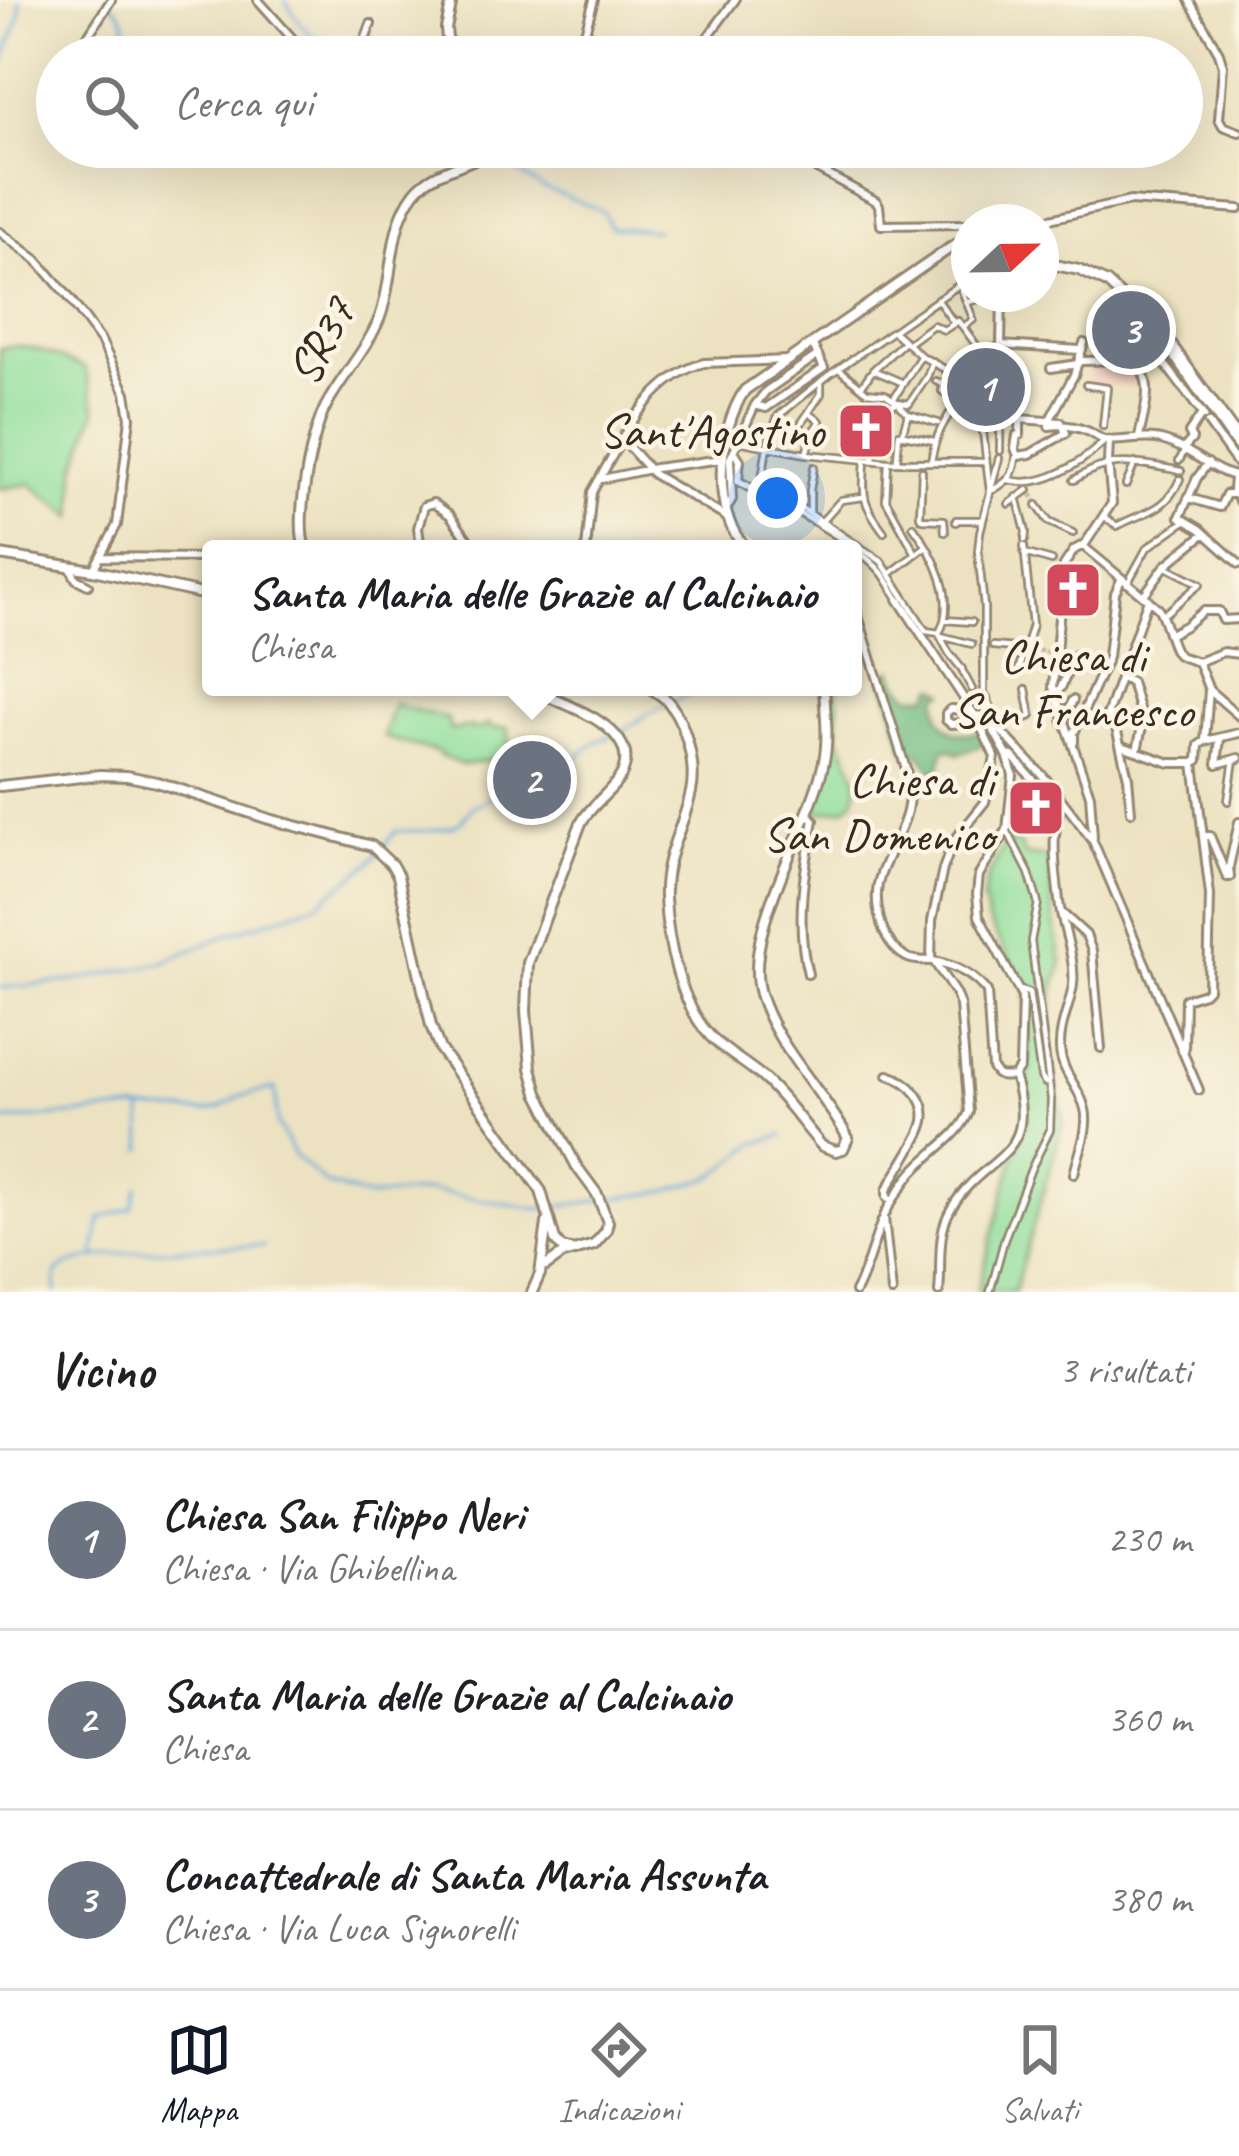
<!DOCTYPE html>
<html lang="it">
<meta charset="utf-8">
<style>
body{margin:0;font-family:Caveat,sans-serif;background:#f2f2f2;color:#202124}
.compass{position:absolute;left:951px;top:204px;width:108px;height:108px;border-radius:50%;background:#fff;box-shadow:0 12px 48px #0002;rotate:68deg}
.you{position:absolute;left:777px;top:498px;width:42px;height:42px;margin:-30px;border:9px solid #fff;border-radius:50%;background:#1a73e8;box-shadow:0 0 0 18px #1a73e833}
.badge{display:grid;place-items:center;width:78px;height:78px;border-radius:50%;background:#111827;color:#fff;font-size:39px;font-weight:700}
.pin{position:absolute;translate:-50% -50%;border:6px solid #fff;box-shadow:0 3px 12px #0006}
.popup{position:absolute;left:202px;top:540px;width:660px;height:156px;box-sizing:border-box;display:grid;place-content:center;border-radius:12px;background:#fff;filter:drop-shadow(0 3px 9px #0005);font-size:39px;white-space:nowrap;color:#757577}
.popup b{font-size:45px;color:#202124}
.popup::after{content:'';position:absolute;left:50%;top:100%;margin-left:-24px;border:24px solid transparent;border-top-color:#fff}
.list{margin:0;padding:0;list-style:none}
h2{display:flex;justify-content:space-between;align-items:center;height:156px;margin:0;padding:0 48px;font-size:51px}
h2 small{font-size:39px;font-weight:400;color:#757577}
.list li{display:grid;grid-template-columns:78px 1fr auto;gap:36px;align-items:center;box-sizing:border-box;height:180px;padding:0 48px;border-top:3px solid #e0e0e0}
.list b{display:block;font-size:45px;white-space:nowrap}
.list p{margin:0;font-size:39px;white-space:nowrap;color:#757577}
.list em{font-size:39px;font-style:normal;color:#757577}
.icon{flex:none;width:66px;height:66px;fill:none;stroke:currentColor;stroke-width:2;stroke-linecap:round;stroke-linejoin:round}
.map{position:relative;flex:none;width:1239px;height:1292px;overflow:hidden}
.search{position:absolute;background:#fff;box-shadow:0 12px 48px #0002;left:36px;right:36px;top:36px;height:132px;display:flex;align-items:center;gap:30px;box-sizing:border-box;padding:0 42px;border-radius:66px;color:#757577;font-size:45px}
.sheet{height:696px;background:#fff}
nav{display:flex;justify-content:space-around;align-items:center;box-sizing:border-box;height:168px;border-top:3px solid #e0e0e0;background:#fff;font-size:33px;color:#757577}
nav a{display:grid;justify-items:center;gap:6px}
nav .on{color:#111827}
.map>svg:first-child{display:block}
.built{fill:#f5d2c3}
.green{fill:#91df9d;stroke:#66845e;stroke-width:3}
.forest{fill:#74be84;stroke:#587451;stroke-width:3}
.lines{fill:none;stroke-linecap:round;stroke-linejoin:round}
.stream{stroke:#61a8d8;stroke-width:3}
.pedestrian-tunnel{stroke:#c9bda0;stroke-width:4.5;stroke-dasharray:4.5 2;stroke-linecap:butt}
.pedestrian-casing{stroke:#948670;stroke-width:10}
.minor-casing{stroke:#948670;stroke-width:12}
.tertiary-casing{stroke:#948670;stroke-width:14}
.secondary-casing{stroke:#948670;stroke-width:14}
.pedestrian{stroke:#fff;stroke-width:4.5}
.minor{stroke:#fff;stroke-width:6}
.tertiary{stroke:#fff;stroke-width:8}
.secondary{stroke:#fff;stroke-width:8}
.labels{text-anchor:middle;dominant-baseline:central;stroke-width:9;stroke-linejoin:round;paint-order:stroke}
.street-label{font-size:48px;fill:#3b2a1e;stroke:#fcf5e5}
.poi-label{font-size:48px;fill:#3b2a1e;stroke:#fcf5e5;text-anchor:end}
</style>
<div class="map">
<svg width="1239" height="1292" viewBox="0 0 1239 1292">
<rect width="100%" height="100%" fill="#fcf5e5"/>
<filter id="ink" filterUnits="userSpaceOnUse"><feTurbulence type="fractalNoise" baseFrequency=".00833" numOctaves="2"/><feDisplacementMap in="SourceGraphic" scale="24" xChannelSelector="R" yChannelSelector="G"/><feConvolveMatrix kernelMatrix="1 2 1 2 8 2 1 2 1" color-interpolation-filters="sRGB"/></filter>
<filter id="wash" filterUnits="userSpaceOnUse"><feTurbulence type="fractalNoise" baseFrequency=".004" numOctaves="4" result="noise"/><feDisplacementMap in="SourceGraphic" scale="48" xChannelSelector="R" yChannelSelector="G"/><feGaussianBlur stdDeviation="2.7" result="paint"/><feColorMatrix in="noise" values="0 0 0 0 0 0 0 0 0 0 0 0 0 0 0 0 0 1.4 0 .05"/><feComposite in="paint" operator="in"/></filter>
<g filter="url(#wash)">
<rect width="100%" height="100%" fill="#ece2c1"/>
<path class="built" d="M 1088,365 L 1137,367 L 1136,387 L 1088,384 Z"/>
<path class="green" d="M 17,346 L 40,350 L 85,368 L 96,410 L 76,468 L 74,517 L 30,484 L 0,489 L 0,348 Z
M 829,687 L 836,687 C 837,693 839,700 839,706 C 839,717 836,724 839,735 C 844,754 873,790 846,807 C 839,811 825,811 817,812 L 813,807 L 828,769 L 831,744 Z
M 394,704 L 448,719 L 450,730 L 473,727 L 474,729 L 484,728 L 485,725 L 490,724 L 491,728 L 508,728 L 511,757 L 463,765 L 440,756 L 440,753 L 383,737 Z
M 1006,841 L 1020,844 L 1025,855 L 1050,858 L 1053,911 L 1062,965 L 1054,989 L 1048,1036 L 1063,1124 L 1014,1292 L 977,1292 L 1015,1153 L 1028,1117 L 1025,1082 L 1029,1072 L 1026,988 L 989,923 L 983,899 L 987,879 Z"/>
<path class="forest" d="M 892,670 L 900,686 L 911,696 L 928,696 L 935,686 L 945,692 L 938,696 C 935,726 951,738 980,732 L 986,743 L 959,754 L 949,749 L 943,751 L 939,773 L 933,771 L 918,753 L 907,755 L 882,674 Z"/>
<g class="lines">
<path class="stream" d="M 105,0 C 135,20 122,28 128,57
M 285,0 C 299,26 317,44 344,57
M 0,71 L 20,15 L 20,0
M 497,147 C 527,192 557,190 602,211 L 611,227 L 656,230
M 564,768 L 596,742 L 623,731 L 646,715 L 703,687
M 0,988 L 72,981 L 161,963 L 229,934 L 297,911 L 318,903 L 370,863 L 396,831 L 427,831 L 452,827 L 460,823 L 472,807 L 490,798
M 142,1111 L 143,1150
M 0,1121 L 137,1109 L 204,1112 L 220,1108 L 238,1097 L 275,1088 L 277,1123 L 294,1155 L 326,1184 L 368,1197 L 430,1191 L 539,1209 L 668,1191 L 714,1176 L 755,1144 L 783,1135
M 94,1255 L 101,1218 L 132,1208 L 138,1187
M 56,1292 C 56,1287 55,1277 57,1273 C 71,1248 231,1247 264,1246"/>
</g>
</g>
<g filter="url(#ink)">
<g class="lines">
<path class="pedestrian-tunnel" d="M 1031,494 L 1037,505
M 1025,649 L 1057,653"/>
<defs>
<path id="pedestrian" d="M 959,283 L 972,316
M 937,299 L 954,323
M 968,302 L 990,296
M 973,320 L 963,327 L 982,353
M 894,332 L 921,356 L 968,382 L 981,414 L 990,492
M 907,344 L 933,325 L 944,330 L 958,321 L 963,327
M 840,370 L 867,392 L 885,394 L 897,402 L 909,404 L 927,377 L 933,361
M 873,370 L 901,382
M 936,381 L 944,385 L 942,391 L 956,401
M 863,384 L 873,370 L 905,341
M 1086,385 L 1107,388 L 1103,426
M 894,398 L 920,357
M 880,413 L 897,402 L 908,414
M 777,422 L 796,431 L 821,394 L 821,381
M 902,435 L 908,414 L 938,423
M 738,441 L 806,454 L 888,462 L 986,462
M 806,454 L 813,431 L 820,421 L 810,414
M 873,459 L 880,413 L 879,399
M 897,459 L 899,434 L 934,441
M 865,460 C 863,497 861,501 884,532
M 1179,461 L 1185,450
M 888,462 L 886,500 L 916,554
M 931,462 C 937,422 954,413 969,380 C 973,371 977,362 982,353 L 1001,345 L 1000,451
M 922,471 L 920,516 L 922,519 L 944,520 L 945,532
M 1009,480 C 1043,489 1080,464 1104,442
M 1074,480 C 1111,455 1140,463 1181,471
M 1126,485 L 1135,463
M 993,490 C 1008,481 1014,476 1016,458
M 1017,497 L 1026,532 L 1025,540
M 772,499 C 802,514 861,547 882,573 C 888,581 892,589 897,597
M 1009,504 L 1028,490
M 1037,505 L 1049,522 L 1073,533
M 810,513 L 810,490 L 814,467
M 1104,517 L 1117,526 C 1146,510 1165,513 1180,479
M 822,521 L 841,500 L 863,497
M 956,522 L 956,520 L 983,520
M 913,526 C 934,554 958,600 939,633 L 926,631 L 881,561 L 789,500 L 761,485 L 767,447 L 778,416 L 829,375 L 969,278
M 1024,553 L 1052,561
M 891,573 L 925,547
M 1127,584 L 1147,548 L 1185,521
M 1163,615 L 1200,584 L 1165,566
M 945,620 L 972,622
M 939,634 L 949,653 L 962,669
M 941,636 L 972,644
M 993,646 L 1024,649
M 1018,671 L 1032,625 L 1024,546
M 963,672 L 972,689
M 984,695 L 984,607 L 978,551 L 980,532 L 999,458
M 997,725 L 1014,716 L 1018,721 L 1031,716 L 1026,689
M 1228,801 L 1234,759
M 1019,990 L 1029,993 L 1041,1077 L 1045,1083 L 1049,1083
M 990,1292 L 1005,1237 L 1031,1169 L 1050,1130 L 1051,1099 L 1031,941 L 1038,903 L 1029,873 L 1008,832"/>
<path id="minor" d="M 258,0 L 300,47 L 313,57
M 1189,0 L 1219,53 L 1223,66 L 1219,119 L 1223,126 L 1239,132
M 86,39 L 111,0
M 359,57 L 371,24
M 578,57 L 594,0
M 693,57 L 735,0
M 814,147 L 815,168 L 876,201 L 879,205 L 881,225 L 969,224
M 1036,222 L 1130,201 L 1239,209
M 0,232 L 37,260 L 68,296 L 101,341 L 126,393 L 130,418 L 117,525 L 93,570
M 1002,294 L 1001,345 L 1080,350
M 812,343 L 824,368 L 766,408 L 755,405 L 766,391 L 818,355
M 1084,343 L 1074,375 L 1049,421 L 1049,426 C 1062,424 1075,426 1087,431 C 1093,433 1098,438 1104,440 C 1119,443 1143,435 1161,440 C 1190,447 1211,472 1239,477
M 1155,351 L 1163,344 L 1167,347 L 1239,450
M 1131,360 C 1158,377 1144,411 1139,437
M 1080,361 L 1131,360 L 1155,351 L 1204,416
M 1051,368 L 1078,364
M 1020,419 L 1061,422 L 1066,433 L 1030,454 L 1018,456 L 1015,448 L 1017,435 L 1020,435 Z
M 1208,423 L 1239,466
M 622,439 C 638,408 669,372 704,363 L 788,360
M 1183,449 L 1192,439 L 1189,433 L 1202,414
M 734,451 L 740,460 L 738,481 L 772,499
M 1208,463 L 1197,478 L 1180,517 L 1200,529 L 1239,564
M 1234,477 L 1233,490 L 1239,501
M 602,479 L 655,468 L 722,459
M 1189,498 L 1220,507 L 1226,494 L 1235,494
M 727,508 L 732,499 L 730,459 L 755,405
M 1083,546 L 1158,608 C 1166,619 1170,648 1178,655 C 1180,657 1196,661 1198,662 L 1209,690
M 421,549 L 418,528 L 424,506 L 433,503 L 450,515 L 475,549
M 586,549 L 592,492 L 622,439 L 653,474 L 726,517
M 777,549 L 779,549
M 100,557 L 211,558
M 1064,565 L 1074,550 L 1085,544 L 1112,503 L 1108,463 L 1109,440
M 70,567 L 76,579 L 88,585
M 1063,572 L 1053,687 L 1090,795 L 1093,837
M 1144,595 L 1165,566 L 1204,534
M 898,599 L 976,717 L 995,757 L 985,802 L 953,842 L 943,869 L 932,921 L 931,960
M 853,600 L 906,769 C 917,815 896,833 881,874 C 871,900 880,942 906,957 C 914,962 924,960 933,961 C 954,965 973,974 987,992 L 992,1068 C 997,1078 1003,1077 1014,1076 L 1020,1067 L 1022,997 L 979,916 L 977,894 L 979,875 L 1007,830 L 1013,775 L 1007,755 L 988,720 L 984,696
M 1170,634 L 1185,626 L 1203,611 L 1219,611 L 1223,620 L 1239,619
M 1198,662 L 1223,652 L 1239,654
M 1120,678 L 1131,682 L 1143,722 L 1137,751
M 1054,694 L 1061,688 L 1075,655
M 986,698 L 999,729 L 1046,779 L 1093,841 L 1199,1090
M 1084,716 L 1106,718 L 1113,716 L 1128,777 L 1131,812
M 1239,716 L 1209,690 L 1205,741 L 1239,733
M 1106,718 L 1148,599
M 978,722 L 951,724 L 946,720 L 946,713 L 951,709 C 965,708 964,718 986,715
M 1063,722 L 1073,700
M 1220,739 L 1217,764 L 1239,758
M 1074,742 L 1074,733 L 1108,657 L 1115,593 L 1121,580
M 1122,746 L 1170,763 L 1193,763
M 1007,755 L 1012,756 L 1059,808 C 1059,818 1056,825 1055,835 C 1053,856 1057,880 1059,901 C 1062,928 1076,957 1073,985 C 1070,1006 1059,1026 1060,1049 C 1061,1073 1080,1087 1085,1109 C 1090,1128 1078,1155 1074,1174
M 1203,836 L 1210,836 L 1227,877
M 1230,877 L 1229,867 L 1239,822
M 1063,914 L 1086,935 L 1092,951 L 1101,1048
M 808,974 C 795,924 804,870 814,820 L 808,814
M 1184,1051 L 1185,999 L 1204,993 L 1208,989 L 1210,895 L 1194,763 L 1198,760 L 1199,745 L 1205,741
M 888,1075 C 910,1081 932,1103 922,1128 C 916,1144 896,1173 887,1190 L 887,1197 L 891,1201
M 884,1218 L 892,1292
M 855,1292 C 872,1261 875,1225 895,1197 C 902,1186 909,1175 918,1167 C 935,1149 959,1136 969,1112 L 960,1005 L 955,993 L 935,963
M 939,1292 C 942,1265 936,1234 951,1209 C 983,1153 1041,1160 1014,1076"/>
<path id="tertiary" d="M 449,57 L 446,29 L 452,0
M 305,549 C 295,519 311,432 327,404 C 343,375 368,348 380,317 C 395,276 387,228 415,192 C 435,167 470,167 495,147
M 0,555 L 93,570 L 211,596"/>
<path id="secondary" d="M 1041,262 L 1079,270 L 1107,283 L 1171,344 L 1239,439
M 748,549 C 709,516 718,429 745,390 L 950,248 L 969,238
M 523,687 C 554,700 641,725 623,771 C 617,788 591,804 581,823 L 528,963 L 526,1011 L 531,1068 L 538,1093 L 577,1167 L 597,1194 L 608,1222 L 606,1231 L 594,1245 L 563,1254 L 546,1266
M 648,687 C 656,692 664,696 670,704 C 686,725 697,766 691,792 C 683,830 663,856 665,898 C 667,942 680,1004 711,1037 C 725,1052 745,1062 761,1076 C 784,1096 802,1123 822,1146 L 836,1151 L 843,1149 L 848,1138 C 822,1089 779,1051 761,997 C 739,934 811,827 824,761 C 829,737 825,711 824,687
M 0,786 L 100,775 L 127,776 L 157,782 L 269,819 L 372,846 L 392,865 L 398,876 L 431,1026 L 440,1049 L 541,1191 L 555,1240 L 562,1248 L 575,1251
M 532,1292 L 540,1274 L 547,1223"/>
</defs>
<use href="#pedestrian" class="pedestrian-casing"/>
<use href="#minor" class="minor-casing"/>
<use href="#tertiary" class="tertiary-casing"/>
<use href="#secondary" class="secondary-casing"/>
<use href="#pedestrian" class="pedestrian"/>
<use href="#minor" class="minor"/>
<use href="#tertiary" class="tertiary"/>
<use href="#secondary" class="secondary"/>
</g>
</g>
<defs>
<symbol id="church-square" viewBox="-11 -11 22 22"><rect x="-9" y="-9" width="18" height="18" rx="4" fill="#d1495b" stroke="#fcf5e5"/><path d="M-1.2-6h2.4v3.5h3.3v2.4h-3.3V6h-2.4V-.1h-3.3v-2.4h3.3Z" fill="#fff"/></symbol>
</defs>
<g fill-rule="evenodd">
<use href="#church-square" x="833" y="398" width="66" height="66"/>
<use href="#church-square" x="1040" y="557" width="66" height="66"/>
<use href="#church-square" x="1003" y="775" width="66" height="66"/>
</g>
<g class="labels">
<g class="street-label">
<text transform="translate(321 341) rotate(-62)">SR37</text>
</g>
<g class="poi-label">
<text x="824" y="431">Sant'Agostino</text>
<text x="1073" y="656" text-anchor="middle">Chiesa di<tspan x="1073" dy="55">San Francesco</tspan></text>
<text x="994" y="780">Chiesa di<tspan x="994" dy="55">San Domenico</tspan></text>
</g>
</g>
</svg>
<svg class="compass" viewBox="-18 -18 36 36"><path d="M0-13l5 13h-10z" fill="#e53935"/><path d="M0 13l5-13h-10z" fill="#757577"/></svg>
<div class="you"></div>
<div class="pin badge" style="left:986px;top:387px;background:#6b7280">1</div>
<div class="pin badge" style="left:532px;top:780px;background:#6b7280">2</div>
<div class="popup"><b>Santa Maria delle Grazie al Calcinaio</b>Chiesa</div>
<div class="pin badge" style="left:1131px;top:330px;background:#6b7280">3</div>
<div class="search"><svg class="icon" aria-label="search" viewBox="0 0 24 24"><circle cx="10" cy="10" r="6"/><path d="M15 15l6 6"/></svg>Cerca qui</div>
</div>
<section class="sheet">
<h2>Vicino<small>3 risultati</small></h2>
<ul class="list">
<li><span class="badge" style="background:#6b7280">1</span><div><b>Chiesa San Filippo Neri</b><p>Chiesa · Via Ghibellina</p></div><em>230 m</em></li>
<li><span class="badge" style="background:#6b7280">2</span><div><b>Santa Maria delle Grazie al Calcinaio</b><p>Chiesa</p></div><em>360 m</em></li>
<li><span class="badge" style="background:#6b7280">3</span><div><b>Concattedrale di Santa Maria Assunta</b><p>Chiesa · Via Luca Signorelli</p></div><em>380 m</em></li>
</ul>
</section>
<nav>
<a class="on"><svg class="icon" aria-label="map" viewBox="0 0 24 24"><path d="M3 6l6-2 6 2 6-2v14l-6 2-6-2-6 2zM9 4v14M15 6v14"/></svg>Mappa</a>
<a><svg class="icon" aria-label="directions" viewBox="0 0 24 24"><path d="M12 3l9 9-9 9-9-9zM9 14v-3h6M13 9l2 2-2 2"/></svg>Indicazioni</a>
<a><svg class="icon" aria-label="saved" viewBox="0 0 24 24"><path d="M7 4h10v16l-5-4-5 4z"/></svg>Salvati</a>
</nav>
